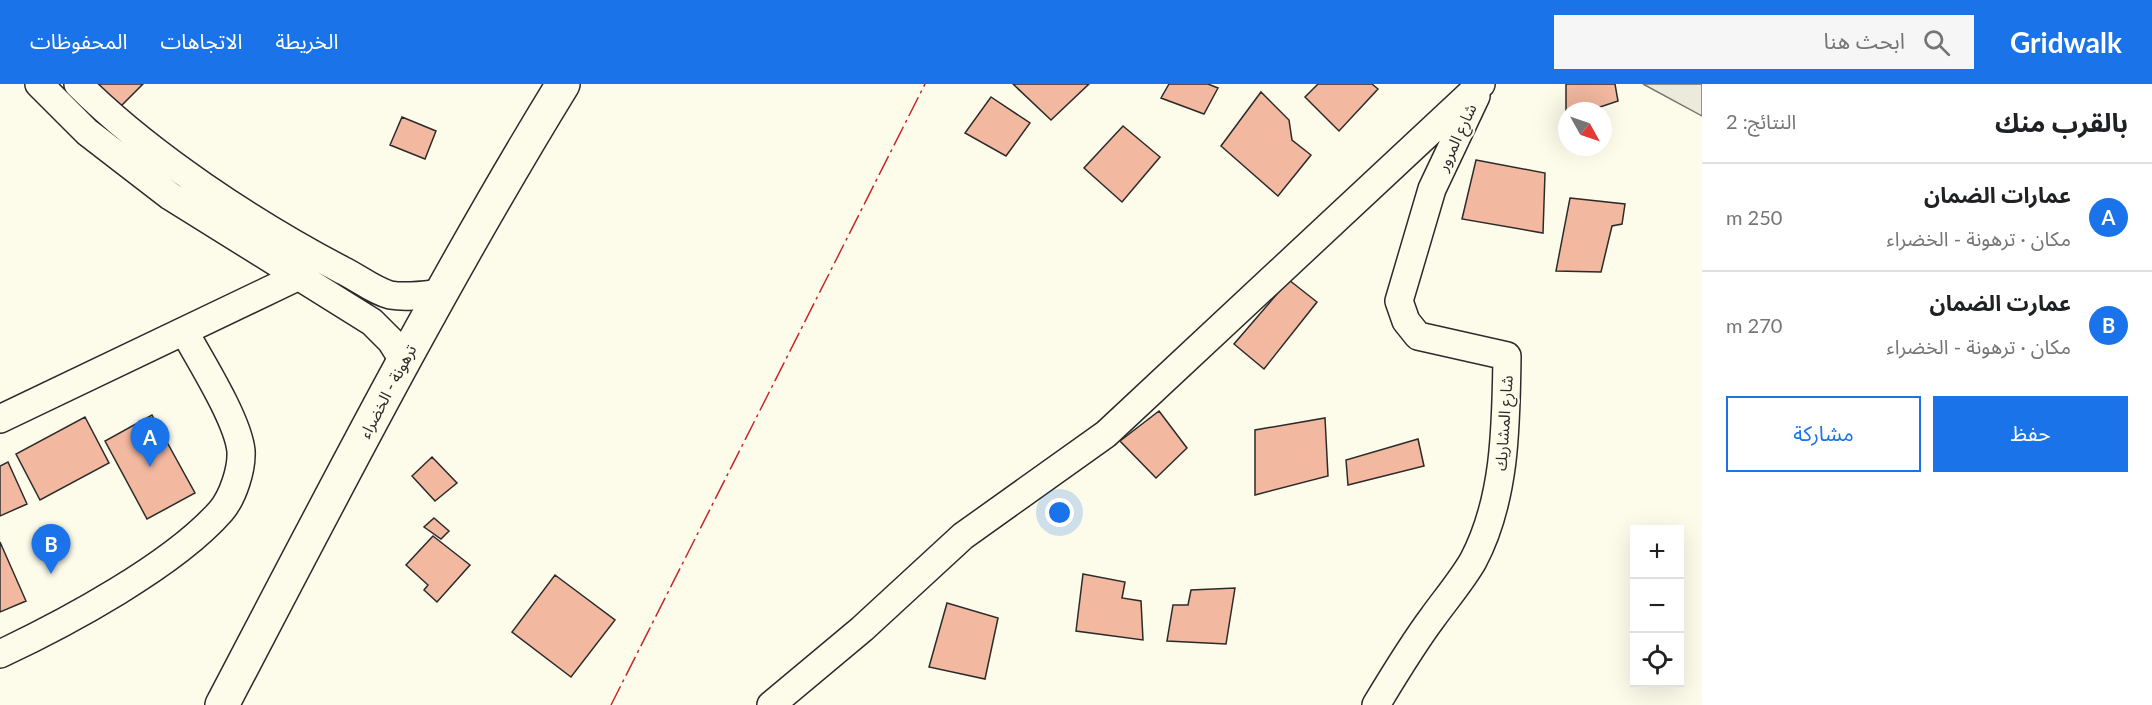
<!DOCTYPE html>
<html lang="ar">
<meta charset="utf-8">
<style>
body{margin:0;font-family:Lato,"Noto Sans Arabic",sans-serif;background:#f6f6f6;color:#202124;direction:rtl}
.controls{position:absolute;right:18px;bottom:18px;display:grid;overflow:hidden;border-radius:0px;box-shadow:0 6px 24px #0002}
.controls button{width:54px;height:54px;display:grid;place-items:center;padding:0;border:0;border-bottom:2px solid #e0e0e0;background:#fff;color:#202124;font:30px sans-serif}
.compass{position:absolute;left:1558px;top:18px;width:54px;height:54px;border-radius:50%;background:#fff;box-shadow:0 6px 24px #0002;rotate:130deg}
.you{position:absolute;left:1060px;top:429px;width:21px;height:21px;margin:-15px;border:4px solid #fff;border-radius:50%;background:#1a73e8;box-shadow:0 0 0 9px #1a73e833}
.badge{display:grid;place-items:center;width:39px;height:39px;border-radius:50%;background:#1a73e8;color:#fff;font-size:20px;font-weight:700}
.pin{position:absolute;translate:-50% -50px;filter:drop-shadow(0 2px 3px #0008)}
.pin::after{content:'';position:absolute;top:32px;width:21px;height:18px;background:inherit;clip-path:polygon(0 0,100% 0,50% 100%)}
.list{margin:0;padding:0;list-style:none}
h2{display:flex;justify-content:space-between;align-items:center;height:78px;margin:0;padding:0 24px;font-size:26px}
h2 small{font-size:20px;font-weight:400;color:#757577}
.list li{display:grid;grid-template-columns:39px 1fr auto;gap:18px;align-items:center;box-sizing:border-box;height:108px;padding:0 24px;border-top:2px solid #e0e0e0}
.list b{display:block;font-size:22px;white-space:nowrap}
.list p{margin:0;font-size:20px;white-space:nowrap;color:#757577}
.list em{font-size:20px;font-style:normal;color:#757577}
.actions{display:flex;gap:12px;padding:18px 24px}
.actions a{flex:1;padding:14px 0;border:2px solid #1a73e8;border-radius:0px;text-align:center;font-size:21px;color:#1a73e8}
.actions .main{background:#1a73e8;color:#fff}
.icon{flex:none;width:33px;height:33px;fill:none;stroke:currentColor;stroke-width:2;stroke-linecap:round;stroke-linejoin:round}
.map{position:relative;flex:none;width:1702px;height:621px;overflow:hidden;direction:ltr}
header{display:flex;align-items:center;gap:36px;box-sizing:border-box;height:84px;padding:0 30px;background:#1a73e8;color:#fff}
header strong{font-size:28px}
nav{display:flex;gap:33px;margin-inline-start:auto;font-size:21px}
.search{width:420px;height:54px;background:#f6f6f6;display:flex;align-items:center;gap:15px;box-sizing:border-box;padding:0 21px;border-radius:0px;color:#757577;font-size:22px}
main{display:flex}
aside{flex:1;background:#fff}
.map>svg:first-child{display:block}
.green{fill:#ecebdb;stroke:#74746e;stroke-width:1.5}
.building{fill:#f2b8a0;stroke:#2b2b2b;stroke-width:1.5}
.lines{fill:none;stroke-linecap:round;stroke-linejoin:round}
.minor-casing{stroke:#2b2b2b;stroke-width:30}
.highway-casing{stroke:#2b2b2b;stroke-width:36}
.minor{stroke:#fdfbea;stroke-width:27}
.highway{stroke:#fdfbea;stroke-width:33}
.power{stroke:#c62828;stroke-width:1.5;stroke-dasharray:21 4.5 3 4.5;stroke-linecap:butt}
.labels{text-anchor:middle;dominant-baseline:central;stroke-width:4.5;stroke-linejoin:round;paint-order:stroke}
.street-label{font-size:16px;fill:#2b2b2b;stroke:#fdfbea}
</style>
<header>
<strong>Gridwalk</strong>
<div class="search"><svg class="icon" aria-label="search" viewBox="0 0 24 24"><circle cx="10" cy="10" r="6"/><path d="M15 15l6 6"/></svg>ابحث هنا</div>
<nav><a>الخريطة</a><a>الاتجاهات</a><a>المحفوظات</a></nav>
</header>
<main>
<aside>
<h2>بالقرب منك<small>النتائج: 2</small></h2>
<ul class="list">
<li><span class="badge">A</span><div><b>عمارات الضمان</b><p>مكان · ترهونة - الخضراء</p></div><em>250 m</em></li>
<li><span class="badge">B</span><div><b>عمارت الضمان</b><p>مكان · ترهونة - الخضراء</p></div><em>270 m</em></li>
</ul>
<div class="actions"><a class="main">حفظ</a><a>مشاركة</a></div>
</aside>
<div class="map">
<svg width="1702" height="621" viewBox="0 0 1702 621">
<rect width="100%" height="100%" fill="#fdfbea"/>
<path class="green" d="M 1643,0 L 1702,0 L 1702,32 Z"/>
<path class="building" d="M 96,0 L 143,0 L 112,31 Z
M 1013,0 L 1089,0 L 1051,36 Z
M 1169,0 L 1208,0 L 1218,4 L 1204,30 L 1161,14 Z
M 1318,0 L 1372,0 L 1378,5 L 1339,47 L 1305,13 Z
M 1566,0 L 1615,0 L 1618,17 L 1588,27 L 1567,27 L 1566,34 Z
M 1261,8 L 1289,36 L 1292,56 L 1311,71 L 1278,112 L 1221,62 Z
M 991,13 L 1030,39 L 1006,72 L 965,49 Z
M 402,33 L 436,47 L 425,75 L 390,61 Z
M 1123,42 L 1160,73 L 1122,118 L 1084,84 Z
M 1476,76 L 1545,89 L 1543,149 L 1462,135 Z
M 1570,114 L 1625,120 L 1622,140 L 1612,142 L 1601,188 L 1556,187 Z
M 1289,196 L 1317,218 L 1264,285 L 1234,260 Z
M 1159,327 L 1187,364 L 1156,394 L 1120,357 Z
M 152,331 L 195,409 L 147,435 L 105,357 Z
M 85,333 L 109,379 L 40,416 L 16,370 Z
M 1325,334 L 1328,392 L 1255,411 L 1255,346 Z
M 1418,355 L 1424,382 L 1348,401 L 1346,376 Z
M 432,373 L 457,399 L 435,417 L 412,392 Z
M 8,378 L 27,420 L 0,432 L 0,382 Z
M 434,434 L 449,447 L 441,455 L 424,443 Z
M 433,452 L 470,481 L 437,518 L 424,506 L 428,501 L 406,481 Z
M 0,458 L 26,517 L 0,528 Z
M 1083,490 L 1125,498 L 1122,514 L 1141,517 L 1143,556 L 1076,547 Z
M 555,491 L 615,536 L 571,593 L 512,548 Z
M 1235,504 L 1226,560 L 1167,557 L 1173,521 L 1188,521 L 1191,506 Z
M 947,519 L 998,534 L 985,595 L 929,583 Z"/>
<g class="lines">
<defs>
<path id="minor" d="M 39,0 L 87,48 L 170,112 L 372,238 L 391,257 L 403,276
M 78,0 C 149,71 253,139 342,186 C 357,193 374,207 390,211 C 407,214 424,211 440,209
M 0,335 L 299,192 L 307,179
M 0,570 C 66,539 174,481 221,427 C 233,413 242,385 241,367 C 238,336 200,276 184,247
M 771,621 L 862,545 L 963,452 L 1106,350 L 1481,0
M 1376,621 C 1394,591 1412,561 1433,533 C 1446,515 1462,496 1473,477 C 1506,415 1506,340 1507,272 L 1418,252 L 1406,237 L 1399,217 L 1432,105 L 1476,12"/>
<path id="highway" d="M 222,621 C 332,411 439,202 563,0"/>
</defs>
<use href="#minor" class="minor-casing"/>
<use href="#highway" class="highway-casing"/>
<use href="#minor" class="minor"/>
<use href="#highway" class="highway"/>
<path class="power" d="M 611,621 L 925,0"/>
</g>
<g class="labels">
<g class="street-label">
<text transform="translate(1456 53) rotate(-65)">شارع المرور</text>
<text transform="translate(387 307) rotate(-62)">ترهونة - الخضراء</text>
<text transform="translate(1503 339) rotate(-86)">شارع المشاريك</text>
</g>
</g>
</svg>
<div class="controls">
<button>+</button>
<button>−</button>
<button><svg class="icon" aria-label="locate" viewBox="0 0 24 24"><circle cx="12" cy="12" r="6"/><path d="M12 2v4M12 18v4M2 12h4M18 12h4"/></svg></button>
</div>
<svg class="compass" viewBox="-18 -18 36 36"><path d="M0-13l5 13h-10z" fill="#e53935"/><path d="M0 13l5-13h-10z" fill="#757577"/></svg>
<div class="you"></div>
<div class="pin badge" style="left:150px;top:383px">A</div>
<div class="pin badge" style="left:51px;top:490px">B</div>
</div>
</main>
